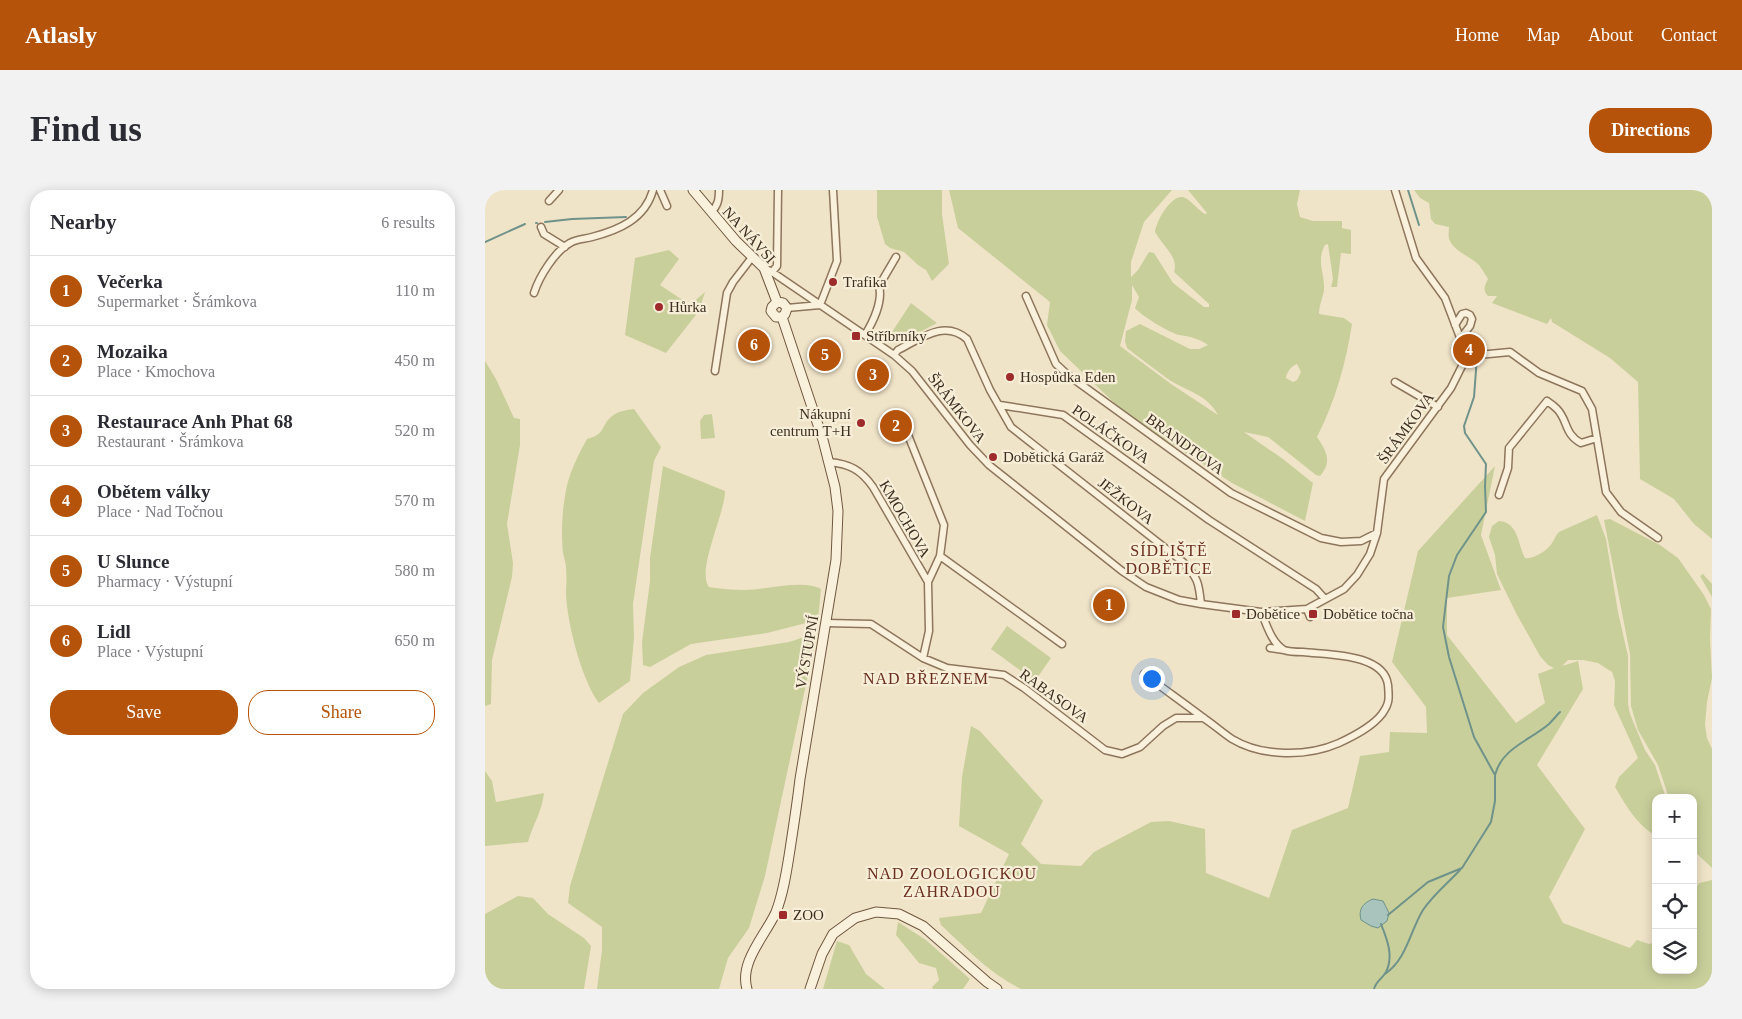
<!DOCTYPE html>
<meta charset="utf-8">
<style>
body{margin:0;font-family:"Times New Roman",serif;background:#f2f2f3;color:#2b2b33}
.controls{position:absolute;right:15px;bottom:15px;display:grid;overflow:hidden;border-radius:10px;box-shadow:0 2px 12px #0003}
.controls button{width:45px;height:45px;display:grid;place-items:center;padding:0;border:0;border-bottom:1px solid #e1e1e2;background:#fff;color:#2b2b33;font:25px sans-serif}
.you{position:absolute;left:666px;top:488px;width:18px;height:18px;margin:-12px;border:4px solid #fff;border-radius:50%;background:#1a73e8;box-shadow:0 0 0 8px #1a73e833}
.badge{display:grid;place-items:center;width:32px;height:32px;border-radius:50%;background:#b45309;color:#fff;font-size:16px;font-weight:700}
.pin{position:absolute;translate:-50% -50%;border:2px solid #fff;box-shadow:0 1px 5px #0006}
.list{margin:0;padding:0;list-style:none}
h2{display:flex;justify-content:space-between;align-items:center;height:65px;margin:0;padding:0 20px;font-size:21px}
h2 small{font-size:16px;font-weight:400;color:#7c7c81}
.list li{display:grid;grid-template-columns:32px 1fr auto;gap:15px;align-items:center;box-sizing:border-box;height:70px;padding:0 20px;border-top:1px solid #e1e1e2}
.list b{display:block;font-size:19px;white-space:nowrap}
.list p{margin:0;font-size:16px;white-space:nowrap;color:#7c7c81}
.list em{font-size:16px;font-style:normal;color:#7c7c81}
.actions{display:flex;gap:10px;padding:15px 20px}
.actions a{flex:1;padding:11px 0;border:1px solid #b45309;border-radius:20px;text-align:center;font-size:18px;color:#b45309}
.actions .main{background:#b45309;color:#fff}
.icon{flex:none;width:28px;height:28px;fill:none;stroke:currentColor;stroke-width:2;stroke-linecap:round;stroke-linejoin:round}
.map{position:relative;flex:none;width:1227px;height:799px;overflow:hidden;border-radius:20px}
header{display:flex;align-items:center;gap:30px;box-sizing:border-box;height:70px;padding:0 25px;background:#b45309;color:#fff}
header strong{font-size:24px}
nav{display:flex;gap:28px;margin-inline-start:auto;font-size:18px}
.intro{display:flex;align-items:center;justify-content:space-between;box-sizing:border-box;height:120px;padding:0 30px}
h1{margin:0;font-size:35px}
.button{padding:12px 22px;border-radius:20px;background:#b45309;color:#fff;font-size:18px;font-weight:700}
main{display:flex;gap:30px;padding:0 30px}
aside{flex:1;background:#fff;border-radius:20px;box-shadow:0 2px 12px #0003}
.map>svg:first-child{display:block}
.green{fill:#c9cf9b;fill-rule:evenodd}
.water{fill:#a9c4bc;stroke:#6f938a}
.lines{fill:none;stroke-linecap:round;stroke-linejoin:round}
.stream{stroke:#6f938a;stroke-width:2}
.street-casing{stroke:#8d765c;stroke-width:9}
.secondary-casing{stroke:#6f573f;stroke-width:11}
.street{stroke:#faf1dc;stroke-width:6}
.secondary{stroke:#faf1dc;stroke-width:9}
.poi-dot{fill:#9e2a2b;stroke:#f7eed8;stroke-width:2}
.labels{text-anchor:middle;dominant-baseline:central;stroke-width:4.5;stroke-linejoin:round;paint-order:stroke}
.street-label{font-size:15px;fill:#3d2e20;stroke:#f7eed8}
.poi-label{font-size:15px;fill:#3d2e20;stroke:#f7eed8;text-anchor:start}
.neighbourhood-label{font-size:16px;letter-spacing:1px;fill:#6b2e1e;stroke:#f7eed8}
</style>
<header>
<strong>Atlasly</strong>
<nav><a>Home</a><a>Map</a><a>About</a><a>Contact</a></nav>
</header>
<div class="intro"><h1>Find us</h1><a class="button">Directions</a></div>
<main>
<aside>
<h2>Nearby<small>6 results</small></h2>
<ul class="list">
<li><span class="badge">1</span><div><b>Večerka</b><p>Supermarket · Šrámkova</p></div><em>110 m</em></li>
<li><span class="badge">2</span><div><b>Mozaika</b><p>Place · Kmochova</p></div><em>450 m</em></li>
<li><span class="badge">3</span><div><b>Restaurace Anh Phat 68</b><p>Restaurant · Šrámkova</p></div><em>520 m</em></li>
<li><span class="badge">4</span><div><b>Obětem války</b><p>Place · Nad Točnou</p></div><em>570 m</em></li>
<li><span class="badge">5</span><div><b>U Slunce</b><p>Pharmacy · Výstupní</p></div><em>580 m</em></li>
<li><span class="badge">6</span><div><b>Lidl</b><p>Place · Výstupní</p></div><em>650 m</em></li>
</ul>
<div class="actions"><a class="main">Save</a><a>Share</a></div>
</aside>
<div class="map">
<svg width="1227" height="799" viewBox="0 0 1227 799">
<rect width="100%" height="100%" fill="#f0e4c8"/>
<path class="green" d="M 392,0 L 457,0 L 457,24 L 464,74 L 447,91 L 441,80 L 433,75 L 419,62 L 405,58 L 400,54 L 392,27 Z
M 464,0 L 687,0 L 659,32 L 646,72 L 646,87 L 653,80 L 664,62 L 669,63 L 688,93 L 719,117 L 724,117 L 724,114 L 689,82 C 694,67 677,55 670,42 C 671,31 686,5 698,7 C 705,9 713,20 720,24 L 722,23 L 703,0 L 815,0 L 812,14 L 815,27 L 828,31 L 857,31 L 857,38 L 866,40 L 866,64 L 856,63 L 852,97 L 846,97 L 848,89 L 843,54 L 840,55 C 831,71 840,83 839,100 C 838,108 834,115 834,124 L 859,128 L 867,134 C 861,173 850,212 832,247 C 841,261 848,271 835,286 L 831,285 L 783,247 L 759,242 L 798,269 L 828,293 L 820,331 L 747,293 L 641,224 L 575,161 L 562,135 L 565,112 L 473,38 ZM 647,95 L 654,107 L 650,118 C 655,125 685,143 694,145 C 704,146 715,149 723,155 L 714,159 L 705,159 L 655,134 L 641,141 L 640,151 L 642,158 C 655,168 669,179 683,189 C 701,201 722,204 733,225 L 686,194 L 635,156 L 647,110 ZM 812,174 L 816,182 L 812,190 L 808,192 L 801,188 C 802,182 806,176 812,174 Z
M 929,0 L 1227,0 L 1227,349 L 1209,334 L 1189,309 L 1155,289 L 1153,192 L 1125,168 L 1067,132 L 1066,128 L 1062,134 L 1007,113 L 1012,106 L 1003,106 C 997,99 1000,96 1003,89 C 1000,84 997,79 994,75 C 985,66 969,62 964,49 C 963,45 964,41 964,37 L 950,34 L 946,29 L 944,13 L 935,8 Z
M 184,60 L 194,69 L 175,95 L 205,115 L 220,102 L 214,121 L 181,163 L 140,145 L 150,68 Z
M 426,113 L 452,133 L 416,152 L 405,145 Z
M 0,171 L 11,189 L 29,228 L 35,229 L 35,255 L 22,334 L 28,373 L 27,387 L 7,470 L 6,514 L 0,516 Z
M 149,219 L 176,257 L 169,271 L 148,414 L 149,448 L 145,491 L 114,513 C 97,491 82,433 81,404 C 81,396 82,387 81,378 C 81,373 79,368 78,363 C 76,345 77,323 80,306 C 83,285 92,267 102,249 C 121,244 115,237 126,227 C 133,221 141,220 149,219 Z
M 227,224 L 230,248 L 216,249 L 215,231 L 219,225 Z
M 178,276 L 240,301 C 240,324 211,381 224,397 C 236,399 248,400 259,400 C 281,400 318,389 336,399 L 333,430 L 282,443 L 206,454 L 165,477 L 158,475 L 157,452 L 165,391 L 165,368 Z
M 1010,276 L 996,345 L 1016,400 L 962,408 L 962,445 L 1031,533 L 1060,513 L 1053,484 L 1069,478 L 1063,475 L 1055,466 L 1031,423 L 1012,384 L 1010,365 L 1004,347 L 1007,336 L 1014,331 C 1034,333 1032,353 1040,368 C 1048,370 1063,360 1067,353 C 1070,349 1070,346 1074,342 L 1112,325 L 1121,349 L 1133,422 L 1143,466 L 1143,514 L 1145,524 L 1160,560 L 1170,575 L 1181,608 L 1171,608 L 1171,646 C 1151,634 1142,617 1130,597 L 1134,587 L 1153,568 L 1129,515 L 1130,491 L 1127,482 L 1113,473 L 1098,470 L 1083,470 L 1077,476 L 1093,471 L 1098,499 L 1052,575 L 1100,639 L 1064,707 L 1078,733 L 1145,758 L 1152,750 L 1164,754 L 1171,752 L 1171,780 L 1208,780 L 1208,702 L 1214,693 L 1227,690 L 1227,799 L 536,799 C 505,784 481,758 456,735 L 454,728 L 496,723 L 524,664 L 474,636 L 477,587 L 486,536 L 495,541 L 558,611 L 536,654 L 556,674 L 596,676 L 609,662 L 666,632 L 684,631 L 720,639 L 721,683 L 784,708 L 807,640 L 863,618 L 875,566 L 904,562 L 905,542 L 942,543 L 941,517 L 907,472 L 933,361 Z
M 1125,329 L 1175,355 L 1193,368 L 1219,405 L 1226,419 L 1225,449 L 1227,488 L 1222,512 L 1220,535 L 1222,548 L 1227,559 L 1227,678 L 1208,660 L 1208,608 L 1184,608 L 1173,575 L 1153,540 L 1146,516 L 1145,464 L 1119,330 Z
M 1218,384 L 1227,394 L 1227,407 L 1215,386 Z
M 522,436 L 566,468 L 550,491 L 506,459 Z
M 332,443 L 280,686 L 264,738 L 243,768 L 234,799 L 112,799 L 117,760 L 117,737 L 83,713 L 85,696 L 138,524 L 158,503 L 194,477 L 221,465 L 304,452 Z
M 0,581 L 7,591 L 11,612 L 59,603 C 57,622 48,634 43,652 L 0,656 Z
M 33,706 L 48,708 L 63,724 L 99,748 L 106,756 L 99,799 L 0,799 L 0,724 Z
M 413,732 L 441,750 L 485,789 L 478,799 L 448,799 L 447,797 L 454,790 L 451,778 L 434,773 L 411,745 Z
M 352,751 L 364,755 L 381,784 L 400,799 L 338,799 Z"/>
<path class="water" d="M 888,709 L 898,711 L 904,723 L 902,731 L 893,738 L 886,736 L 876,730 C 873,719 878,713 888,709 Z"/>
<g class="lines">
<path class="stream" d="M 923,0 L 934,35
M 60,32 L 87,29 L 141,27
M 51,33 L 52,33
M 0,52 L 40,34
M 1010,585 C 1017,558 1044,551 1064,534 C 1068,530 1071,526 1075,522
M 903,725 L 943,692 L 977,678 L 1006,632 L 1010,611 L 1010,585 L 989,547 L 964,467 L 958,437 L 964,386 L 972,365 L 1001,322 L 1000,296 L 1001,274 L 980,243 L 979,236 L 989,207 L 992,167
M 900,784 C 922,769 925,741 938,720 C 948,705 963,693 975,680
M 889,799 C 891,791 897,789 901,782 C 909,766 902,749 896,734"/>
<defs>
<path id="street" d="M 175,0 L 182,16
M 910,0 L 931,68 L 960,108 L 982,166
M 64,11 L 74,0
M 226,22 C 233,16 234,9 234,0
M 56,37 L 59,44 L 80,57
M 279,78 L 287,82 L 409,165 L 427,181 L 485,255 L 504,275 L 637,381 L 661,397 L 694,410 L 716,414 L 776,422 L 822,419 L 859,399 L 872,385 L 885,364 L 892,343 L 899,289 L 966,198 L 982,166
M 287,82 L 292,76 L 293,0
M 49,103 C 54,87 70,61 85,53 C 91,49 100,49 107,47 C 134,40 160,29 168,0
M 541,106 L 571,174 L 583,185 L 746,303 L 836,348 L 856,352 L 876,351 L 892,343
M 335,115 L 352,71 L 348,0
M 302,118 L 335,115
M 970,135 L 977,124 L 981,123 L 985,125 L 987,129 L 985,136 L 975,149
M 380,145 C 388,132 398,111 394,96 L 411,67
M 409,165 L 413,160 C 435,149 459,129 482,149 L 505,200 L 526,237 L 698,372 C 713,388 714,393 716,414
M 982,166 L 1025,162 L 1054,183 L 1097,201 L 1107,219 L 1121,302 L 1136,322 L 1173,348
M 230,181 L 242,103 L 248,92 L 268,66
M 910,192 L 953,217
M 515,215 L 578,225 L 724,330 L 831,399 L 840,409
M 423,245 L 459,335 L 455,366
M 344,272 C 365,274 376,280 388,297 L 443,392 L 444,441 L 438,468
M 1014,305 L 1023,278 L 1024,258 L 1062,211 C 1065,213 1069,216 1072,219 C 1083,230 1079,244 1096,253 L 1112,248
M 443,392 L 455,366 L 577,454
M 822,419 L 825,427
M 341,433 L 386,434 L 438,468 L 462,478 L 519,485 L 539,498 L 620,560 L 637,564 L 655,557 L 678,536 L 691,528 L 719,528
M 785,458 L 799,460
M 659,484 C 679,499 700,514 720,529 C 729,535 738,543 747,549 C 777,567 822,567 854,553 C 869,546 887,537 897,524 C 905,513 904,508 903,495 C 899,463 842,465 818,462 C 812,462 804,462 799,460 C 786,452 782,435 776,422"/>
<path id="secondary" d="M 208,0 L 251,51 L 279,78 L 292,112
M 292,112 L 287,117 L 286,121 L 291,127 L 297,127
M 292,112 L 298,113 L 302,118 L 300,124 L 297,127
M 262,799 C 254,772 280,746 291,722 C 298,704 301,685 304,666 C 308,640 312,615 315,589 L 351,370 L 353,321 L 350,297 L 338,250 L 297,127
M 325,799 L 337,764 L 348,744 L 370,728 L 391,722 L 414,724 L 438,736 L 502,792 L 512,799"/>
</defs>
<use href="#street" class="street-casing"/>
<use href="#secondary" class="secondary-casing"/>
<use href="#street" class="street"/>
<use href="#secondary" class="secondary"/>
</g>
<g class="poi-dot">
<circle cx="348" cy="92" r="5"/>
<circle cx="174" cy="117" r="5"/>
<rect x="366" y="141" width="10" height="10" rx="2.5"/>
<circle cx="525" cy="187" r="5"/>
<circle cx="376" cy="233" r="5"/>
<circle cx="508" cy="267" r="5"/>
<rect x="746" y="419" width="10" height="10" rx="2.5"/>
<rect x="823" y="419" width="10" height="10" rx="2.5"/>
<rect x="293" y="720" width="10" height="10" rx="2.5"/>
</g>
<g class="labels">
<g class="street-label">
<text transform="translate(264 45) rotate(48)">NA NÁVSI</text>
<text transform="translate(472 218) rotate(52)">ŠRÁMKOVA</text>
<text transform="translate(921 238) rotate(-54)">ŠRÁMKOVA</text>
<text transform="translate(626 244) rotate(35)">POLÁČKOVA</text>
<text transform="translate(700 254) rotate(36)">BRANDTOVA</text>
<text transform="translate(641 311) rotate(38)">JEŽKOVA</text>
<text transform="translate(420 329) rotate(60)">KMOCHOVA</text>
<text transform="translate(322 462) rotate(-80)">VÝSTUPNÍ</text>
<text transform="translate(569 506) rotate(36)">RABASOVA</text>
</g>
<g class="poi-label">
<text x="358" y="92">Trafika</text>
<text x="184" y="117">Hůrka</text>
<text x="381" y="146">Stříbrníky</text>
<text x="535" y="187">Hospůdka Eden</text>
<text x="366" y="224" text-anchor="end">Nákupní<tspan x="366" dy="17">centrum T+H</tspan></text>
<text x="518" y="267">Dobětická Garáž</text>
<text x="761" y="424">Dobětice</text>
<text x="838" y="424">Dobětice točna</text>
<text x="308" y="725">ZOO</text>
</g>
<g class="neighbourhood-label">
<text x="684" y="360">SÍDLIŠTĚ<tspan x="684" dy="18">DOBĚTICE</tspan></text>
<text x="441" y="488">NAD BŘEZNEM</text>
<text x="467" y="683">NAD ZOOLOGICKOU<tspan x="467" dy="18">ZAHRADOU</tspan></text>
</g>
</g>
</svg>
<div class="controls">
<button>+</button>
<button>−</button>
<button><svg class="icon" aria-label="locate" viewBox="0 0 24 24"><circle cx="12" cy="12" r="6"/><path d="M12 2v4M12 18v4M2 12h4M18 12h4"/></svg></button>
<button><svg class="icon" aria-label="layers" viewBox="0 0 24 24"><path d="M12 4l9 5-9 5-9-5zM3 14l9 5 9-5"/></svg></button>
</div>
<div class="you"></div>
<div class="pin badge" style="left:624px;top:415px">1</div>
<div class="pin badge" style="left:411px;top:236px">2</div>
<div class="pin badge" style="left:388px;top:185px">3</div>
<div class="pin badge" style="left:984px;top:160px">4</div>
<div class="pin badge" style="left:340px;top:165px">5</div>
<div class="pin badge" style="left:269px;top:155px">6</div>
</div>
</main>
